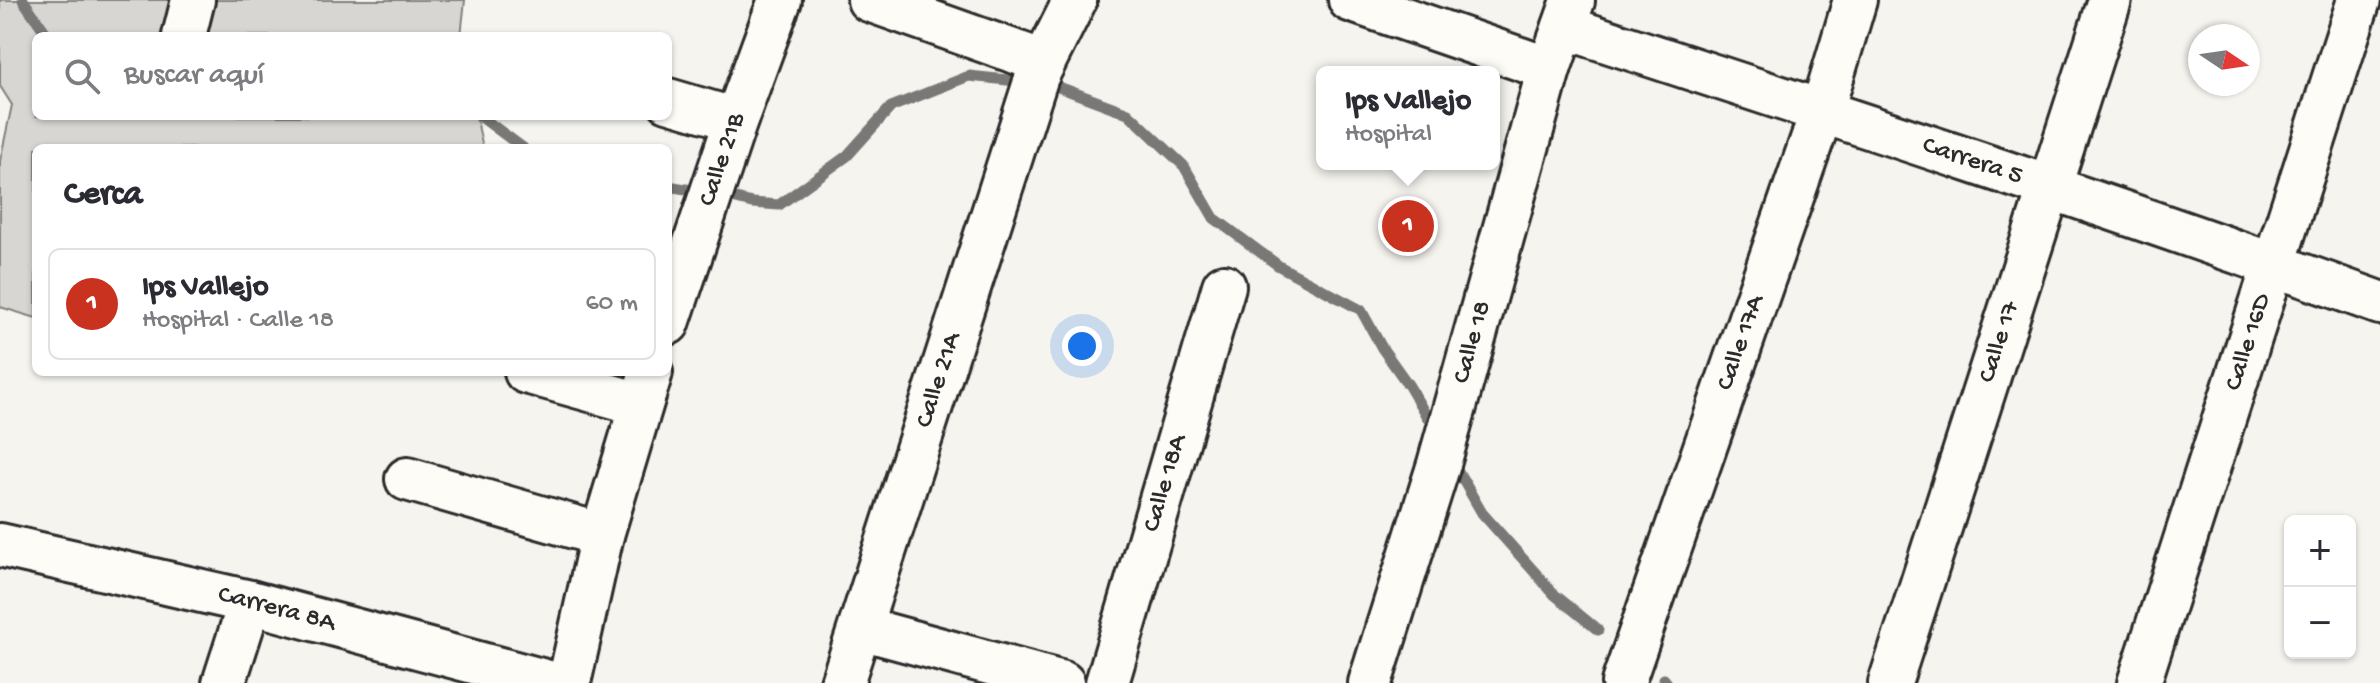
<!DOCTYPE html>
<html lang="es">
<meta charset="utf-8">
<style>
body{margin:0;font-family:"Gochi Hand",sans-serif;background:#f7f7f7;color:#2b2b33}
.controls{position:absolute;right:24px;bottom:24px;display:grid;overflow:hidden;border-radius:12px;box-shadow:0 2px 6px #0004}
.controls button{width:72px;height:72px;display:grid;place-items:center;padding:0;border:0;border-bottom:2px solid #e1e1e2;background:#fff;color:#2b2b33;font:40px sans-serif}
.compass{position:absolute;left:2188px;top:24px;width:72px;height:72px;border-radius:50%;background:#fff;box-shadow:0 2px 6px #0004;rotate:103deg}
.you{position:absolute;left:1082px;top:346px;width:28px;height:28px;margin:-20px;border:6px solid #fff;border-radius:50%;background:#1a73e8;box-shadow:0 0 0 12px #1a73e833}
.badge{display:grid;place-items:center;width:52px;height:52px;border-radius:50%;background:#c8321e;color:#fff;font-size:26px;font-weight:700}
.pin{position:absolute;translate:-50% -50%;border:4px solid #fff;box-shadow:0 2px 8px #0006}
.popup{position:absolute;left:1316px;top:66px;width:184px;height:104px;box-sizing:border-box;display:grid;place-content:center;border-radius:12px;background:#fff;filter:drop-shadow(0 2px 6px #0005);font-size:26px;white-space:nowrap;color:#7c7c81}
.popup b{font-size:30px;color:#2b2b33}
.popup::after{content:'';position:absolute;left:50%;top:100%;margin-left:-16px;border:16px solid transparent;border-top-color:#fff}
.list{margin:0;padding:0;list-style:none}
h2{display:flex;justify-content:space-between;align-items:center;height:104px;margin:0;padding:0 32px;font-size:34px}
h2 small{font-size:26px;font-weight:400;color:#7c7c81}
.list li{display:grid;grid-template-columns:52px 1fr auto;gap:24px;align-items:center;box-sizing:border-box;height:112px;margin:0 16px 16px;padding:0 16px;border:2px solid #e1e1e2;border-radius:12px}
.list b{display:block;font-size:30px;white-space:nowrap}
.list p{margin:0;font-size:26px;white-space:nowrap;color:#7c7c81}
.list em{font-size:26px;font-style:normal;color:#7c7c81}
.icon{flex:none;width:44px;height:44px;fill:none;stroke:currentColor;stroke-width:2;stroke-linecap:round;stroke-linejoin:round}
.map{position:relative;flex:none;width:2380px;height:683px;overflow:hidden}
.search{position:absolute;background:#fff;box-shadow:0 2px 6px #0004;left:32px;top:32px;width:640px;height:88px;display:flex;align-items:center;gap:20px;box-sizing:border-box;padding:0 28px;border-radius:12px;color:#7c7c81;font-size:30px}
.panel{position:absolute;background:#fff;box-shadow:0 2px 6px #0004;left:32px;top:144px;width:640px;height:232px;border-radius:12px}
.map>svg:first-child{display:block}
.green{fill:#d7d6d2;stroke:#81807e;stroke-width:2}
.lines{fill:none;stroke-linecap:round;stroke-linejoin:round}
.stream{stroke:#797877;stroke-width:11}
.street-casing{stroke:#2b2b2b;stroke-width:48}
.street{stroke:#fdfcf7;stroke-width:42}
.labels{text-anchor:middle;dominant-baseline:central;stroke-width:6;stroke-linejoin:round;paint-order:stroke}
.street-label{font-size:26px;fill:#2b2b2b;stroke:#fdfcf7}
</style>
<div class="map">
<svg width="2380" height="683" viewBox="0 0 2380 683">
<rect width="100%" height="100%" fill="#f5f4ef"/>
<filter id="ink" filterUnits="userSpaceOnUse"><feTurbulence type="fractalNoise" baseFrequency=".0125" numOctaves="2"/><feDisplacementMap in="SourceGraphic" scale="16" xChannelSelector="R" yChannelSelector="G"/><feConvolveMatrix kernelMatrix="1 2 1 2 8 2 1 2 1" color-interpolation-filters="sRGB"/></filter>
<g filter="url(#ink)">
<path class="green" d="M 0,0 L 465,0 L 461,36 L 36,36 L 36,116 L 476,116 L 483,148 L 36,148 L 36,318 L 0,307 L 0,161 L 12,105 L 0,86 Z"/>
<g class="lines">
<path class="stream" d="M 23,0 L 48,36
M 1043,84 L 1056,86 L 1128,113 L 1184,166 L 1214,218 L 1279,266 L 1361,310 L 1382,348 L 1409,386 L 1437,434
M 480,116 L 523,148
M 668,186 L 703,192
M 720,195 L 752,203 L 779,205 L 847,156 L 891,107 L 969,76 L 1026,82
M 1451,459 L 1482,513 L 1555,595 L 1598,630
M 1664,679 L 1667,683"/>
<defs>
<g id="street">
<path d="M 1350,0 L 1549,69"/>
<path id="s1" d="M 1564,27 C 1837,116 2110,205 2380,303"/>
<path d="M 184,36 L 193,0"/>
<path d="M 1044,62 L 1075,0"/>
<path d="M 668,100 L 736,120"/>
<path id="s2" d="M 668,323 L 736,120 L 780,0"/>
<path d="M 526,372 L 640,404"/>
<path d="M 407,479 L 602,535"/>
<path id="s3" d="M 0,545 L 250,602 L 552,683"/>
<path d="M 861,628 L 1063,683"/>
<path d="M 224,683 L 250,602"/>
<path d="M 569,683 L 602,535 L 651,372"/>
<path id="s4" d="M 842,683 L 1037,76 L 1044,62 L 869,0"/>
<path id="s5" d="M 1107,683 L 1224,286"/>
<path id="s6" d="M 1370,683 L 1439,464 L 1549,69 L 1573,1"/>
<path id="s7" d="M 1623,683 L 1822,111 L 1855,0"/>
<path id="s8" d="M 1890,683 L 2110,0"/>
<path id="s9" d="M 2139,683 L 2359,0"/>
</g>
</defs>
<use href="#street" class="street-casing"/>
<use href="#street" class="street"/>
</g>
</g>
<g class="labels">
<g class="street-label">
<text stroke="none"><textPath href="#s2" startOffset="172">Calle 21B</textPath></text>
<text stroke="none"><textPath href="#s1" startOffset="430">Carrera 5</textPath></text>
<text stroke="none"><textPath href="#s8" startOffset="358">Calle 17</textPath></text>
<text stroke="none"><textPath href="#s6" startOffset="356">Calle 18</textPath></text>
<text stroke="none"><textPath href="#s7" startOffset="360">Calle 17A</textPath></text>
<text stroke="none"><textPath href="#s9" startOffset="358">Calle 16D</textPath></text>
<text stroke="none"><textPath href="#s4" startOffset="318">Calle 21A</textPath></text>
<text stroke="none"><textPath href="#s5" startOffset="208">Calle 18A</textPath></text>
<text stroke="none"><textPath href="#s3" startOffset="284">Carrera 8A</textPath></text>
</g>
</g>
</svg>
<div class="controls">
<button>+</button>
<button>−</button>
</div>
<svg class="compass" viewBox="-18 -18 36 36"><path d="M0-13l5 13h-10z" fill="#e53935"/><path d="M0 13l5-13h-10z" fill="#7c7c81"/></svg>
<div class="you"></div>
<div class="pin badge" style="left:1408px;top:226px">1</div>
<div class="popup"><b>Ips Vallejo</b>Hospital</div>
<div class="search"><svg class="icon" aria-label="search" viewBox="0 0 24 24"><circle cx="10" cy="10" r="6"/><path d="M15 15l6 6"/></svg>Buscar aquí</div>
<section class="panel">
<h2>Cerca<small></small></h2>
<ul class="list">
<li><span class="badge">1</span><div><b>Ips Vallejo</b><p>Hospital · Calle 18</p></div><em>60 m</em></li>
</ul>
</section>
</div>
